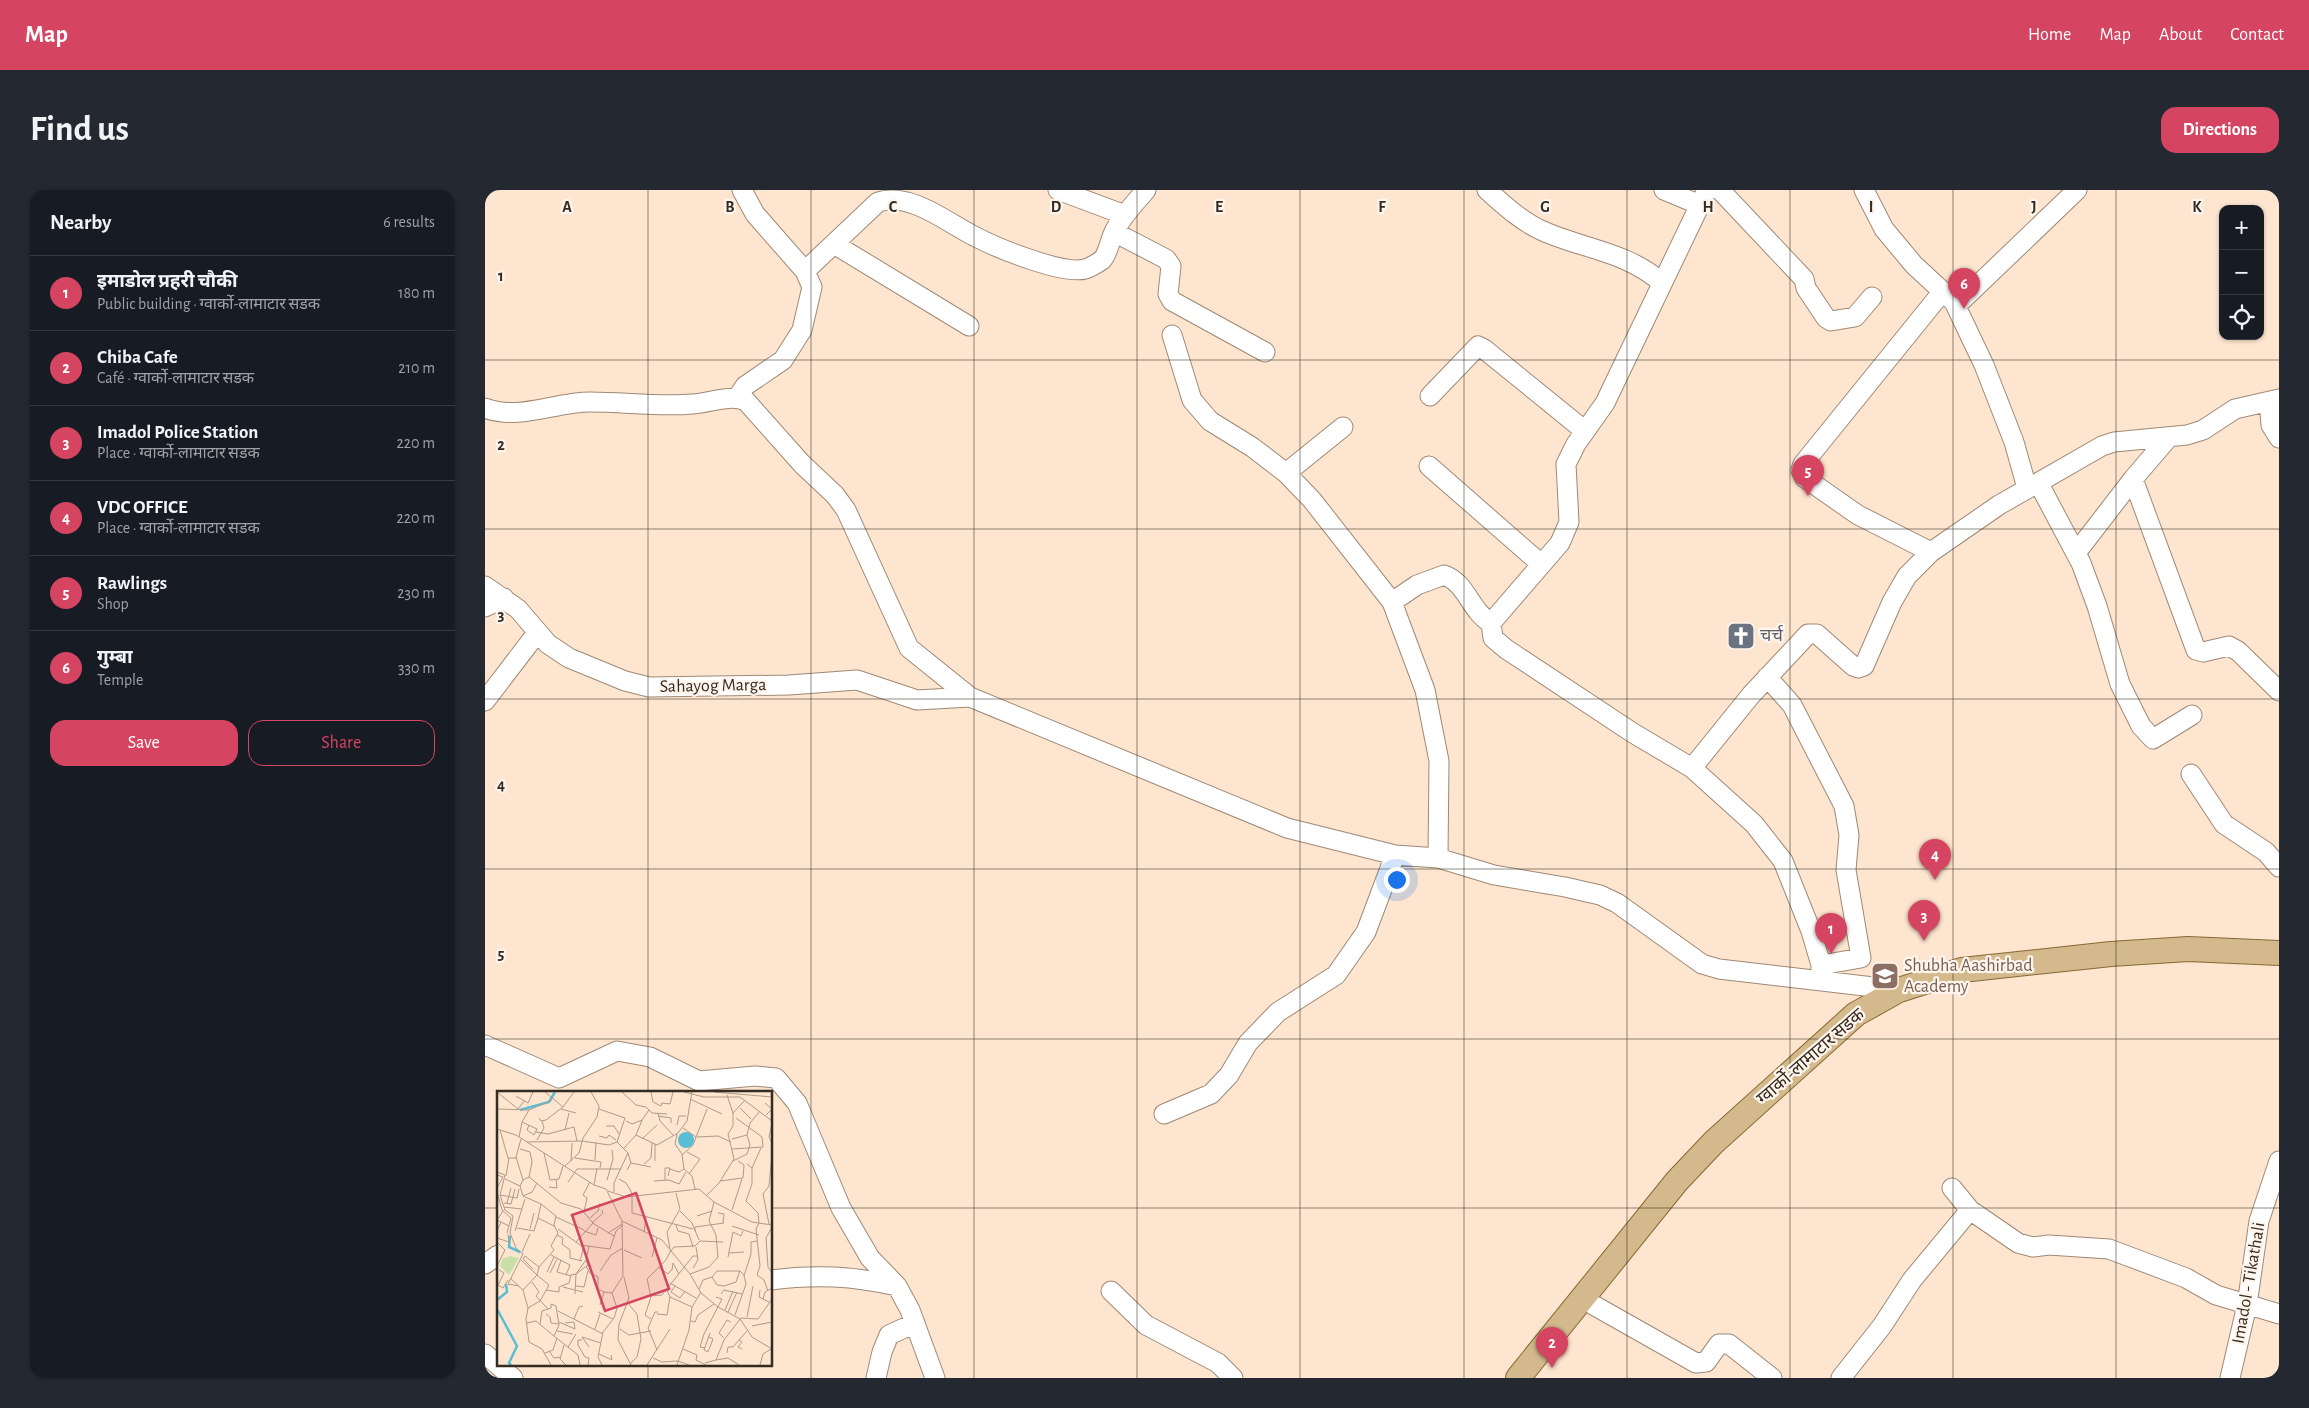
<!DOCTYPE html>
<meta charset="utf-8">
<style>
body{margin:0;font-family:"Alegreya Sans","Noto Sans Devanagari",sans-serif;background:#242831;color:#f1f3f6}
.controls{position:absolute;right:15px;top:15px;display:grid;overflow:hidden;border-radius:10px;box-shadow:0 1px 4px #0004}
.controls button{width:45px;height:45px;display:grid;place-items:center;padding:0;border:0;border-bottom:1px solid #363941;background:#171b24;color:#f1f3f6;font:25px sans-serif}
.you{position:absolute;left:911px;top:689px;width:18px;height:18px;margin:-12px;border:4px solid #fff;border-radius:50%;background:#1a73e8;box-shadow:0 0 0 8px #1a73e833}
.badge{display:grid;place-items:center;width:32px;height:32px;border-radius:50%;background:#d54561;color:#fff;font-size:16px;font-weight:700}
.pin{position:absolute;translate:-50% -41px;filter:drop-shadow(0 1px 2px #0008)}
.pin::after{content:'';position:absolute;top:26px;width:18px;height:15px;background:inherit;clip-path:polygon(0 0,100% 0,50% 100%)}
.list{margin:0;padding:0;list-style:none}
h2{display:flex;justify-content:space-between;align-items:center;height:65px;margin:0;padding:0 20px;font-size:21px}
h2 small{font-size:16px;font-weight:400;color:#9ea1a6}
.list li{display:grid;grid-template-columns:32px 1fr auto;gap:15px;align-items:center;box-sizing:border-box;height:75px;padding:0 20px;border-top:1px solid #363941}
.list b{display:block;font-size:19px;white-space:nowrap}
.list p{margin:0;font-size:16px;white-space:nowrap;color:#9ea1a6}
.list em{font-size:16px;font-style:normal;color:#9ea1a6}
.actions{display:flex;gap:10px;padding:15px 20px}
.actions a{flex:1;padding:11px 0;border:1px solid #d54561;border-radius:15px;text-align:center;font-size:18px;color:#d54561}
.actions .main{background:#d54561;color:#fff}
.icon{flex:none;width:28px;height:28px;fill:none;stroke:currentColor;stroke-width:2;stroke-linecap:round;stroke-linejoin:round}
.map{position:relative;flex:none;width:1794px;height:1188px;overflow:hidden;border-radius:15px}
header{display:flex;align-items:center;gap:30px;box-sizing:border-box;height:70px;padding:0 25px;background:#d54561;color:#fff}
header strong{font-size:24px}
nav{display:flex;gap:28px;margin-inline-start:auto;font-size:18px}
.intro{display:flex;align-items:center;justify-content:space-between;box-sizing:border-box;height:120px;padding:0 30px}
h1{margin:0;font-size:35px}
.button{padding:12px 22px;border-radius:15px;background:#d54561;color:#fff;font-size:18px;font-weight:700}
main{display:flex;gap:30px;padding:0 30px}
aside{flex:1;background:#171b24;border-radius:15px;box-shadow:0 1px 4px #0004}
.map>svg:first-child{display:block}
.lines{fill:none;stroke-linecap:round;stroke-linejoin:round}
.minor-casing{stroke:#9f8975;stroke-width:21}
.major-casing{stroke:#886935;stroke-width:26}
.minor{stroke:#fff;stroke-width:19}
.major{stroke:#d3b98b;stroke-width:24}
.grid{fill:none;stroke:#342b23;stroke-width:1;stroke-opacity:0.55}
.labels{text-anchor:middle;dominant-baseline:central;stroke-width:4.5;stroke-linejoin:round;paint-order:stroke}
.worship-label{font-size:18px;fill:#5b616d;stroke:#fff5ec;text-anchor:start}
.street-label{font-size:18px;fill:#342b23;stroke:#fff5ec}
.education-label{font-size:18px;fill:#785e54;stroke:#fff5ec;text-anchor:start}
.inset-river{fill:none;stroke:#59bed4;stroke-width:2.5}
.inset-road{fill:none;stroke:#ad9b8a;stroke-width:1}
.view{fill:#d54561;fill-opacity:0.15;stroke:#d54561;stroke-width:2.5}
.inset-edge{fill:none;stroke:#342b23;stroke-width:2.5}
.grid-label{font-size:16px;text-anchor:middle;font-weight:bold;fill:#342b23;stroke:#fff5ec;stroke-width:4.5;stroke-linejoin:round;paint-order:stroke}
</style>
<header>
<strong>Map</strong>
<nav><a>Home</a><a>Map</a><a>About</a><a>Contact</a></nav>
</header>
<div class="intro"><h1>Find us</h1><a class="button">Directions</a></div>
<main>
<aside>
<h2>Nearby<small>6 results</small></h2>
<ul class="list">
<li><span class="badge">1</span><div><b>इमाडोल प्रहरी चौकी</b><p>Public building · ग्वार्को-लामाटार सडक</p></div><em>180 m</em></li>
<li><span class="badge">2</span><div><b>Chiba Cafe</b><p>Café · ग्वार्को-लामाटार सडक</p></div><em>210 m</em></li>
<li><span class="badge">3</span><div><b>Imadol Police Station</b><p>Place · ग्वार्को-लामाटार सडक</p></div><em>220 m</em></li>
<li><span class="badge">4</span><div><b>VDC OFFICE</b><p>Place · ग्वार्को-लामाटार सडक</p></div><em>220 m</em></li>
<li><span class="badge">5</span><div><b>Rawlings</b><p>Shop</p></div><em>230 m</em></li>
<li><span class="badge">6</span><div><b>गुम्बा</b><p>Temple</p></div><em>330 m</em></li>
</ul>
<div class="actions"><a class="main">Save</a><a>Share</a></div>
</aside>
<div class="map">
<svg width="1794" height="1188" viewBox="0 0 1794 1188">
<rect width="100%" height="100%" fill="#fde5cf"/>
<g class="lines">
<defs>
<path id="minor" d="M 573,0 L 640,25
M 1002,0 C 1019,15 1037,32 1058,41 C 1098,59 1143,62 1177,93
M 1179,0 L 1215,15
M 1222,0 L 1120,213 L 1091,254 L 1081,274 L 1084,332 L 1075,353 L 1006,433 L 1008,448 L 1021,459 L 1148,543 L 1207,578 L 1269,634 L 1298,671 L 1326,741 L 1336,775 L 1336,790
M 1235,0 L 1319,89 L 1321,98 L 1341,128 L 1346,131 L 1370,127 L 1387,107
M 1379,0 L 1399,39 L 1429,75 L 1469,112 L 1499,175 L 1529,252 L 1542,298
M 629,42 L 681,69 L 686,76 L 683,104 L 687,111 L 780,162
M 349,54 L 484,136
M 320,81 L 393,12 C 427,2 462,33 491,47 C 512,58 578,85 600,79 C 604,78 613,73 617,70 C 623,64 625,50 629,42 C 637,26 650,13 661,0
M 1471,116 L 1592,0
M 687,145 L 707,210 L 725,231 L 767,257 L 801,283 L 827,310 L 907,412 L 940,500 L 954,571 L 953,668
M 945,206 L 993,156 L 999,159 L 1100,241
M 252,208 L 260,196 L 298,170 L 317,140 L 327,97 L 320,81 L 270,24 L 257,0
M 1784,212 L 1786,235 L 1794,248
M 0,218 C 34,231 70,212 105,212 C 140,212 174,217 208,214 C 225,213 245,204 261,211 L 317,274 L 350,305 L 361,320 L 424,458 L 485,507 L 802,638 L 910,665 L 953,668 L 1009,685 L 1080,697 L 1115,705 L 1132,713 L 1217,774 L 1234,779 L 1414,800
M 944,276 L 1056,374
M 801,283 L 858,237
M 1648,289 L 1711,460 L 1718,462 L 1744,456 L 1753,461 L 1794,501
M 1554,294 L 1596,373 L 1612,416 L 1635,494 L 1656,536 L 1668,549 L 1707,525
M 1446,362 L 1373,325 L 1320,288 L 1316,280 L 1318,274 L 1458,101
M 1591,363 L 1648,289 L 1684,247
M 0,396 L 33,419 L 63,454 L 84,468 L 140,491 L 164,497 L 304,495 L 372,490 L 432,510 L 485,507
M 907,412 L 932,395 L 959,385 C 982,393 985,421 1006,433
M 0,417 L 19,408
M 1282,487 L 1307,515 L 1359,616 L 1364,645 L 1361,680 L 1376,768 L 1336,775
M 0,511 L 52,443
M 1207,578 L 1266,505 L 1323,444 L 1332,444 L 1368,476 L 1373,478 L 1379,476 L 1407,412 L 1422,386 L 1446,362 L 1514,315 L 1617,256 L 1629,252 L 1702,245 L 1718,240 L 1750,219 L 1794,209
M 1706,584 L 1739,634 L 1781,662 L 1794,677
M 0,855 L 74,888 L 132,861 L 165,867 L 214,891 L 270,886 L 291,888 L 312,913 L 356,1018 L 385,1068 L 412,1096 L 425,1120 L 450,1188
M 679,924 L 726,904 L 744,885 L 763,853 L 793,822 L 851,785 L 881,742 L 910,665
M 1467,998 L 1485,1020 L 1533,1053 L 1548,1057 L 1564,1055 L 1624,1059 L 1701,1088 L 1731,1105 L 1794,1124
M 0,1074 L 13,1065
M 286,1090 C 331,1084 368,1086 412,1096
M 626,1101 L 661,1135 L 733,1173 L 748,1188
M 1096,1108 L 1211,1173 L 1221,1172 L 1234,1154 L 1244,1154 L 1287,1188
M 0,1164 L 28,1188
M 391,1188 L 397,1162 L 404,1145 L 430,1133
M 1356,1188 L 1397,1136 L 1427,1090 L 1485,1020
M 1745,1188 L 1762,1115 L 1774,1031 L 1794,971"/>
<path id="major" d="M 1033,1188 L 1192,991 L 1229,952 L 1371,824 L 1414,800 L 1477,780 L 1626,764 L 1703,759 L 1794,763"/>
</defs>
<use href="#minor" class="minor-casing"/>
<use href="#major" class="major-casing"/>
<use href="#minor" class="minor"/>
<use href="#major" class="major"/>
</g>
<path class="grid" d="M 163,0 L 163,902M 326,0 L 326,1188M 489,0 L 489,1188M 652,0 L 652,1188M 815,0 L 815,1188M 979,0 L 979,1188M 1142,0 L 1142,1188M 1305,0 L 1305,1188M 1468,0 L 1468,1188M 1631,0 L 1631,1188M 0,170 L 1794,170M 0,339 L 1794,339M 0,509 L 1794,509M 0,679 L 1794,679M 0,849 L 1794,849M 0,1018 L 14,1018M 286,1018 L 1794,1018M 163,1174 L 163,1188"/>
<defs>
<symbol id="church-square" viewBox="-11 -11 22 22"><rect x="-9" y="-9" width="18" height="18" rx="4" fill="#6b7280" stroke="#fff5ec"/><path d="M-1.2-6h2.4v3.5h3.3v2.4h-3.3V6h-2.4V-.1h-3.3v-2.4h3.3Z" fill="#fff"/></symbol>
<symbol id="school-square" viewBox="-11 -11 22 22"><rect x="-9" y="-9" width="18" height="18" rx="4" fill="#8d6e63" stroke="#fff5ec"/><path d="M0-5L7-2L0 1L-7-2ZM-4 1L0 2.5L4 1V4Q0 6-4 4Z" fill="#fff"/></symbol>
</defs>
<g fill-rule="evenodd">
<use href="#church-square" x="1240" y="430" width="32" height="32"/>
<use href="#school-square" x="1384" y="770" width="32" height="32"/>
</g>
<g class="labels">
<g class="worship-label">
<text x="1275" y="446">चर्च</text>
</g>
<g class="street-label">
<text transform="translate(228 496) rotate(-1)">Sahayog Marga</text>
<text transform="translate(1326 867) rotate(-41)">ग्वार्को-लामाटार सडक</text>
<text transform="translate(1764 1093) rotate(-80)">Imadol - Tikathali</text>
</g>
<g class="education-label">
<text x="1419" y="776">Shubha Aashirbad<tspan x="1419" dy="21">Academy</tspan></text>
</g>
</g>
<g transform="translate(12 901)">
<rect width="275" height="275" fill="#fde5cf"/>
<path d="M 13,165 L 22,167 L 12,184 L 3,175 L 5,168 Z" fill="#c9dfab"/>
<path d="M181 49a8 8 0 1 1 16 0a8 8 0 1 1-16 0Z" fill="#59bed4"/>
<path class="inset-river" d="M 23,19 L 52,11 L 58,1M 13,145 L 12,156 L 23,161M 0,209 L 10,201 L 9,193M 0,218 L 20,255 L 12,272 L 14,274"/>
<path class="inset-road" d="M 0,1 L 21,18 L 27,10M 48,1 L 66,16 L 77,1M 125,1 L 139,14 L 149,16 L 155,22 L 170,23M 154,1 L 156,11 L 164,15M 187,1 L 207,6 L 243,6 L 275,30M 217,1 L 275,6M 19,5 L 31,12 L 36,1M 193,8 L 225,23M 268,12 L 275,18 L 269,24M 164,15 L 165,12 L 173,13 L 176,1M 243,17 L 254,28M 0,18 L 32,19M 64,18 L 79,22M 102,18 L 128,27 L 120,51M 161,22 L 163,30 L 177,45M 236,22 L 248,9M 161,25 L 174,27 L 174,32M 42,27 L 44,30 L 49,29 L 66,16M 129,30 L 135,33 L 145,29 L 152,19M 25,31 L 40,38 L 37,44 L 30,39 L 32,34M 275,33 L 272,46 L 275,52M 180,34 L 182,25 L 189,25M 109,35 L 117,35 L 122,43M 186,37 L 199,46M 0,38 L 19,44 L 97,94 L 109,98 L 125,130 L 165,149 L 193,183 L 204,202 L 221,216 L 243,228 L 255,246 L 275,258M 3,39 L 11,67 L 20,67M 68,39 L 72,22M 39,41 L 51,43 L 77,36 L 80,50M 180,43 L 178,53 L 185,63 L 187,78 L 195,85 L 198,98M 139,44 L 145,29M 102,45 L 110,47 L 112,44 L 119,49M 22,46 L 25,31 L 32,19 L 55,9M 200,46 L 221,45 L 234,51M 24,48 L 19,66 L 26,89 L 23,95 L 26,105M 145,48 L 160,34M 235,48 L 250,44M 40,49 L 47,37 L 45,30M 30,51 L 85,50 L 112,54 L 120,51M 127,57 L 139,44 L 160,54 L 181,42 L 190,30 L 195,1M 23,58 L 33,61 L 35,71 L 32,86 L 26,89M 235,58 L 266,56 L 265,46 L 239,27M 190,61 L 203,68 L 192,83M 47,62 L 53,89 L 62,88 L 66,75M 185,64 L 196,54 L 210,18M 78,67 L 104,71 L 103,77M 98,69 L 99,51M 74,70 L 75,52M 158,70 L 158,53M 236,70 L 250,63 L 253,54 L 250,44 L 253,32 L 263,20M 134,72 L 154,76M 147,73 L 154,67 L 155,52M 250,73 L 255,77 L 264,57M 68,75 L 82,62 L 86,47 L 100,26 L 102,15 L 94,1M 255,77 L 255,93 L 249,110 L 261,122 L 262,132M 173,78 L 182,81 L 187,78M 130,79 L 134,72 L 131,62M 0,81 L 8,84 L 3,104 L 8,119 L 16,125 L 13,142 L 19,157 L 26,163 L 11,193 L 22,195M 0,84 L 6,86 L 0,97M 9,85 L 12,67M 32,86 L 64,112 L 84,118 L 97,133 L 117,145M 8,88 L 23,95M 122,88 L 129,92 L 135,102 L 135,122M 110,89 L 116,68 L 115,59M 168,89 L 168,77 L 173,77 L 171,85M 157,90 L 172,89 L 182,93 L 189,81M 223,90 L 246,87 L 247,74 L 241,70M 71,91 L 80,78 L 124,78M 97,94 L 100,77M 52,96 L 60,97 L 59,88M 111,100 L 129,106 L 202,98 L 217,111 L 255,131 L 275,134M 0,101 L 5,119 L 14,127 L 10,142M 117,101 L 117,92 L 131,62 L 120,51M 3,104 L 20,107 L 22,98M 26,105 L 44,113 L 59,125 L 57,134 L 61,142 L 54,155 L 57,159 L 42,176 L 40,184 L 52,194 L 43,210 L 31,217 L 29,228 L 32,251 L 45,258 L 54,274M 26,105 L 35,101 L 40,92M 209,105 L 222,92 L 237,68 L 231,43 L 236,35 L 236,22 L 230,4M 7,112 L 14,113 L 18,98M 10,112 L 14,97M 44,113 L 41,127 L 57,135M 7,116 L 25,118M 235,119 L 245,88M 183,120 L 195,132 L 202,149M 87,121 L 90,107 L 86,104 L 93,91M 135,122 L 196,138M 221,122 L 227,123 L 226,132M 200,125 L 215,120M 59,126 L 87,139M 93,127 L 101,120 L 103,112M 4,131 L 0,129 L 6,120M 95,132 L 106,122 L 105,119M 262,132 L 259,138 L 263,175 L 260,184 L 267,189 L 271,200M 272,133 L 266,103 L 272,95 L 275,64M 179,134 L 181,140 L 192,143 L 196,156M 235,135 L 262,144M 275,136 L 269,147 L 271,176 L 275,182M 20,137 L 37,140 L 41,127M 33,138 L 37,122M 61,138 L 83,154 L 113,158 L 119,140 L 126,134M 0,140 L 4,131 L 12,135M 18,140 L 28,108M 87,140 L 99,144 L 101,137M 198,140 L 198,136 L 227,132M 147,141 L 149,126M 111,142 L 125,133M 60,144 L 66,147 L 65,153 L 73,159 L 73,167 L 85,170M 0,147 L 12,151 L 11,143M 0,151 L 8,159 L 0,175M 79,151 L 96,132M 173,158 L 170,141 L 183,118 L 179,102M 127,159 L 145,167M 174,160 L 177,156 L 198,155 L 203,150 L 226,151M 25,161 L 33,143M 232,162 L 247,161M 54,164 L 73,174 L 69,184M 155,166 L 160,147M 231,166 L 236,141 L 244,145 L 246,140M 24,169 L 40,184M 64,169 L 60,181 L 74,185M 83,170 L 87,155M 89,175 L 93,182 L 101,186 L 101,198 L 107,201M 161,176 L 171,183 L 175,178M 196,177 L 201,169 L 199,156M 36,178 L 26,168 L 28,165 L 42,176M 175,179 L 176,172 L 182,183M 103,180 L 114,164 L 126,157M 243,180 L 239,191 L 227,195 L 220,194 L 215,186 L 220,180 L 243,180 L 247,184M 50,181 L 57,166M 53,182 L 60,168M 193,183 L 212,176 L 221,166 L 219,144 L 212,130 L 217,111M 127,186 L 132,207 L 122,233 L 121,249 L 134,274M 13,187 L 26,199 L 31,217M 35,191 L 42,201 L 39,205 L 51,218M 173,192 L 199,207M 1,194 L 6,197 L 11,189M 79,195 L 87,196 L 91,180M 178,195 L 174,201 L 183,207 L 188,200M 0,196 L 7,182 L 2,179M 66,196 L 86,201M 202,198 L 206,189 L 215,186M 26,199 L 40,184M 49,199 L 62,201 L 62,196 L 72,192 L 74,184 L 79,183 L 89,169 L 92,155M 170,199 L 173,206 L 195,216M 263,199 L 262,206 L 272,211M 78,203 L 79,183 L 91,174 L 89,169M 224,203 L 227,199 L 245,203M 154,205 L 165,204 L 196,165 L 201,165M 266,208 L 268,201 L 275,197M 130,211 L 140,223 L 144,248 L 140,266 L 133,273M 103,214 L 107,201 L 115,202M 228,219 L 236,200M 61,220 L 106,243M 101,221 L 116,228M 231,221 L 240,201M 49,223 L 53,226 L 54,232 L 62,233M 160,223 L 170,224 L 173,206M 238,224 L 249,193 L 247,185 L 254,163 L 254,151 L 260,150M 250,226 L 256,195M 77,228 L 82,216 L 86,215M 154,228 L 148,224 L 154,206 L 150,188 L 169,169 L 174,159M 194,230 L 198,231 L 201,224 L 217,213M 62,231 L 78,238 L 77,231 L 68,232M 30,232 L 39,230 L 57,245M 43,233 L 45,220 L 54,217 L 54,213 L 59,215 L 62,234 L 57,245 L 81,264 L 83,274M 255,235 L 275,231M 98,238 L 103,223M 123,238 L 132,244 L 154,240M 60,240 L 76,243M 212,246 L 216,248 L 211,261 L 207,259 L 213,242M 227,247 L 222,242 L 230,229 L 234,231M 85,249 L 81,249 L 81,254 L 88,266 L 92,267 L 91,274M 67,254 L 63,268 L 69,274M 71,256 L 79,243M 92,256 L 85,246 L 104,252M 208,257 L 203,256 L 207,243 L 225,208 L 219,206M 186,258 L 200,264 L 199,269 L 209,274M 245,258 L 241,256 L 245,251 L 242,249 L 250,240M 160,259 L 151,237 L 158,221 L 161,221M 52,260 L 57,267 L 64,266M 48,262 L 56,259 L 60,247M 230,262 L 231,256 L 236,256 L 242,249M 102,263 L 115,269 L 114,264M 156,267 L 165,271 L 181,270 L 192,274M 219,269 L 231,267 L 242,274M 208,272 L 219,269 L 227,249 L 244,227 L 261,228 L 275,208M 105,274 L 101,266 L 106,241 L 117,227 L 120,217 L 115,202 L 126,185 L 125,130M 150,274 L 173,238M 180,274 L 192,239 L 195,216 L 204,201M 263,274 L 266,263 L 274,258"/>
<path class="view" d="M 139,102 L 172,198 L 108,220 L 75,124 Z"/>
<rect width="275" height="275" class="inset-edge"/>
</g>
<g class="grid-label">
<text x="82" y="22">A</text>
<text x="245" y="22">B</text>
<text x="408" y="22">C</text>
<text x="571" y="22">D</text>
<text x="734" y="22">E</text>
<text x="897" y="22">F</text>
<text x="1060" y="22">G</text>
<text x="1223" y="22">H</text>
<text x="1386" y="22">I</text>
<text x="1549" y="22">J</text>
<text x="1712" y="22">K</text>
<text x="16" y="91">1</text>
<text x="16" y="260">2</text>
<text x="16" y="430">3</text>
<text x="16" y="600">4</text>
<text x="16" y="769">5</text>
</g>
</svg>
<div class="controls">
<button>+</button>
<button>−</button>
<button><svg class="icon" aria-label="locate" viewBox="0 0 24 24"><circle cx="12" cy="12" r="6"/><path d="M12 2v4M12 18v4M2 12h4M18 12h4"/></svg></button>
</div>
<div class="you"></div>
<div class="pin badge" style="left:1346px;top:764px">1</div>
<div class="pin badge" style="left:1067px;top:1178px">2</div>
<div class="pin badge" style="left:1439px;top:751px">3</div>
<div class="pin badge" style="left:1450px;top:690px">4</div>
<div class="pin badge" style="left:1323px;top:306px">5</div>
<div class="pin badge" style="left:1479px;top:119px">6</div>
</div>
</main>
